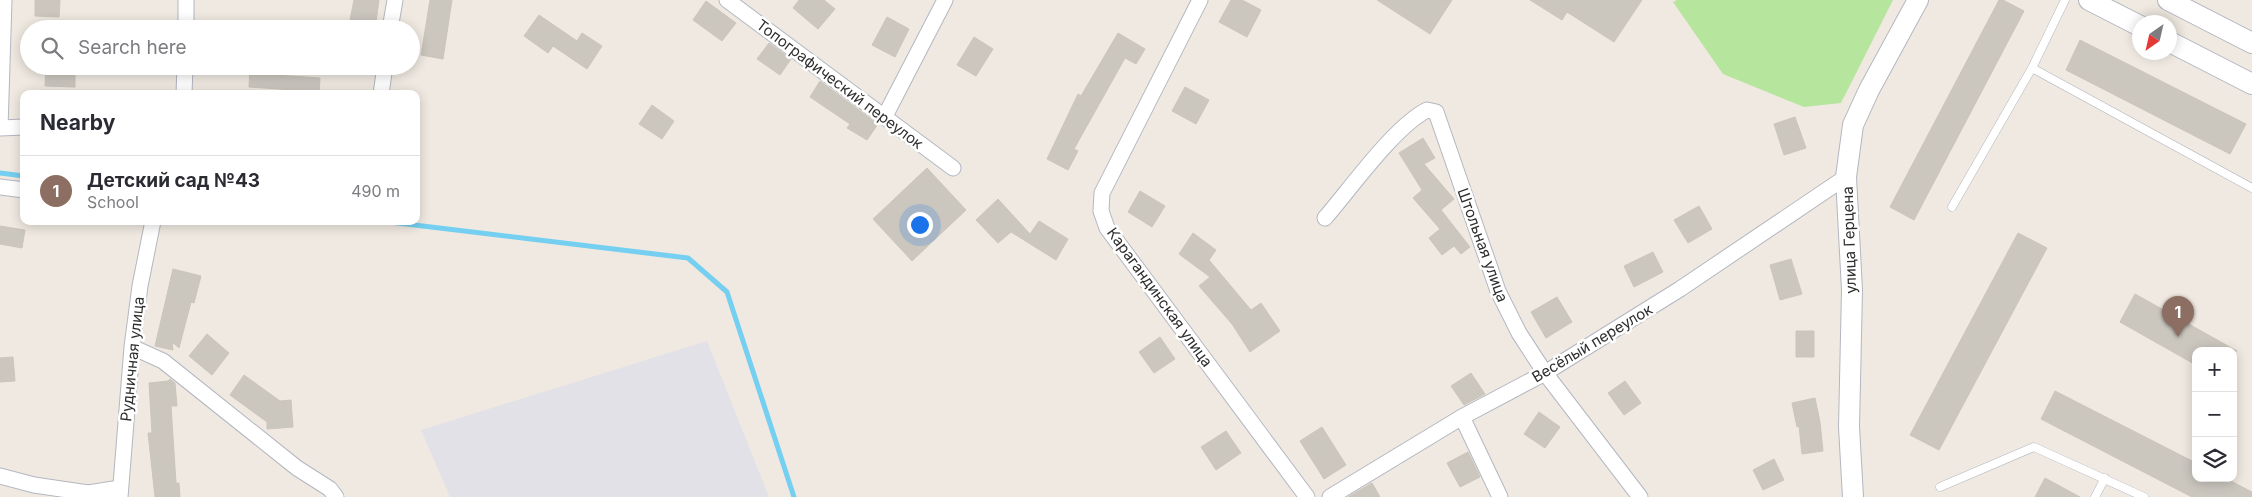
<!DOCTYPE html>
<meta charset="utf-8">
<style>
body{margin:0;font-family:Inter,sans-serif;background:#f2f2f3;color:#2b2b33}
.controls{position:absolute;right:15px;bottom:15px;display:grid;overflow:hidden;border-radius:10px;box-shadow:0 2px 12px #0003}
.controls button{width:45px;height:45px;display:grid;place-items:center;padding:0;border:0;border-bottom:1px solid #e1e1e2;background:#fff;color:#2b2b33;font:25px sans-serif}
.compass{position:absolute;left:2132px;top:15px;width:45px;height:45px;border-radius:50%;background:#fff;box-shadow:0 2px 12px #0003;rotate:214deg}
.you{position:absolute;left:919px;top:224px;width:18px;height:18px;margin:-12px;border:4px solid #fff;border-radius:50%;background:#1a73e8;box-shadow:0 0 0 8px #1a73e833}
.badge{display:grid;place-items:center;width:32px;height:32px;border-radius:50%;background:#db2777;color:#fff;font-size:16px;font-weight:700}
.pin{position:absolute;translate:-50% -41px;filter:drop-shadow(0 1px 2px #0008)}
.pin::after{content:'';position:absolute;top:26px;width:18px;height:15px;background:inherit;clip-path:polygon(0 0,100% 0,50% 100%)}
.list{margin:0;padding:0;list-style:none}
h2{display:flex;justify-content:space-between;align-items:center;height:65px;margin:0;padding:0 20px;font-size:21px}
h2 small{font-size:16px;font-weight:400;color:#7c7c81}
.list li{display:grid;grid-template-columns:32px 1fr auto;gap:15px;align-items:center;box-sizing:border-box;height:70px;padding:0 20px;border-top:1px solid #e1e1e2}
.list b{display:block;font-size:19px;white-space:nowrap}
.list p{margin:0;font-size:16px;white-space:nowrap;color:#7c7c81}
.list em{font-size:16px;font-style:normal;color:#7c7c81}
.icon{flex:none;width:28px;height:28px;fill:none;stroke:currentColor;stroke-width:2;stroke-linecap:round;stroke-linejoin:round}
.map{position:relative;flex:none;width:2252px;height:497px;overflow:hidden}
.search{position:absolute;background:#fff;box-shadow:0 2px 12px #0003;left:20px;top:20px;width:400px;height:55px;display:flex;align-items:center;gap:12px;box-sizing:border-box;padding:0 18px;border-radius:28px;color:#7c7c81;font-size:19px}
.panel{position:absolute;background:#fff;box-shadow:0 2px 12px #0003;left:20px;top:90px;width:400px;height:135px;border-radius:10px}
.map>svg:first-child{display:block}
.industrial{fill:#e3e1e8}
.green{fill:#b6e59e}
.lines{fill:none;stroke-linecap:round;stroke-linejoin:round}
.stream{stroke:#75cff0;stroke-width:5}
.building{fill:#cbc7bf;stroke:#cbc5ba}
.lane-casing{stroke:#b4b7c1;stroke-width:9}
.street-casing{stroke:#b4b7c1;stroke-width:17}
.secondary-casing{stroke:#b4b7c1;stroke-width:22}
.lane{stroke:#fff;stroke-width:8}
.street{stroke:#fff;stroke-width:15}
.secondary{stroke:#fff;stroke-width:20}
.labels{text-anchor:middle;dominant-baseline:central;stroke-width:5;stroke-linejoin:round;paint-order:stroke}
.street-label{font-size:15px;fill:#2e2e2e;stroke:#fff}
</style>
<div class="map">
<svg width="2252" height="497" viewBox="0 0 2252 497">
<rect width="100%" height="100%" fill="#efe9e1"/>
<path class="industrial" d="M 707,341 L 769,497 L 450,497 L 421,430 Z"/>
<path class="green" d="M 1677,0 L 1893,0 L 1841,103 L 1804,107 L 1723,74 L 1673,2 Z"/>
<g class="lines">
<path class="stream" d="M 0,173 L 24,176
M 381,221 L 688,258 L 727,292 L 794,497"/>
</g>
<path class="building" d="M 35,0 L 60,0 L 59,17 L 35,16 Z
M 354,0 L 379,0 L 375,29 L 349,25 Z
M 430,0 L 452,0 L 443,59 L 421,55 Z
M 799,0 L 824,0 L 835,9 L 818,29 L 793,8 Z
M 1231,0 L 1242,0 L 1261,10 L 1247,37 L 1219,22 Z
M 1377,0 L 1452,0 L 1430,34 Z
M 1530,0 L 1642,0 L 1614,42 L 1567,12 L 1562,20 Z
M 1999,0 L 2003,0 L 2024,11 L 1914,220 L 1890,207 Z
M 706,1 L 736,23 L 722,41 L 693,20 Z
M 539,15 L 577,41 L 582,33 L 602,46 L 587,69 L 553,46 L 548,53 L 524,36 Z
M 887,17 L 909,29 L 895,57 L 872,45 Z
M 1118,33 L 1145,49 L 1136,64 L 1125,58 L 1074,149 L 1078,151 L 1068,170 L 1047,159 L 1078,94 L 1081,96 Z
M 974,37 L 993,49 L 976,76 L 957,65 Z
M 2080,40 L 2246,124 L 2230,154 L 2066,70 Z
M 769,43 L 791,59 L 780,75 L 757,59 Z
M 46,66 L 75,66 L 75,87 L 45,86 Z
M 250,66 L 276,66 L 275,75 L 320,78 L 319,94 L 293,94 L 293,90 L 249,87 Z
M 820,81 L 878,124 L 867,140 L 847,128 L 850,124 L 810,97 Z
M 1185,87 L 1209,100 L 1196,124 L 1172,111 Z
M 652,105 L 674,121 L 662,139 L 639,124 Z
M 1795,117 L 1806,148 L 1784,155 L 1774,124 Z
M 1423,138 L 1435,158 L 1424,164 L 1454,199 L 1441,210 L 1470,247 L 1461,254 L 1454,246 L 1442,255 L 1429,238 L 1440,229 L 1413,198 L 1422,190 L 1399,153 Z
M 927,168 L 966,210 L 912,261 L 873,219 Z
M 1140,191 L 1165,206 L 1152,227 L 1128,212 Z
M 998,199 L 1030,234 L 1039,221 L 1068,239 L 1056,260 L 1011,232 L 998,243 L 976,220 Z
M 1699,206 L 1712,229 L 1688,243 L 1674,220 Z
M 0,226 L 25,230 L 22,248 L 0,244 Z
M 1193,233 L 1216,250 L 1209,260 L 1251,310 L 1261,303 L 1280,331 L 1250,352 L 1232,324 L 1199,286 L 1210,277 L 1179,254 Z
M 2018,233 L 2047,248 L 1939,450 L 1910,435 Z
M 1653,252 L 1663,272 L 1634,287 L 1624,266 Z
M 1791,259 L 1802,294 L 1780,300 L 1770,265 Z
M 173,269 L 201,276 L 194,303 L 191,302 L 179,348 L 172,342 L 173,350 L 155,346 Z
M 2135,294 L 2237,351 L 2196,351 L 2196,365 L 2120,322 Z
M 1557,297 L 1572,322 L 1546,338 L 1531,312 Z
M 1796,331 L 1814,331 L 1814,357 L 1796,357 Z
M 207,334 L 229,353 L 212,375 L 189,356 Z
M 1160,337 L 1175,359 L 1154,373 L 1139,352 Z
M 13,357 L 15,381 L 0,382 L 0,358 Z
M 1471,373 L 1485,394 L 1464,405 L 1451,386 Z
M 244,375 L 280,401 L 291,400 L 293,427 L 267,429 L 267,422 L 230,395 Z
M 170,379 L 175,383 L 177,406 L 171,406 L 176,483 L 179,483 L 180,497 L 155,497 L 148,433 L 152,433 L 149,383 L 168,381 Z
M 1625,381 L 1641,403 L 1624,415 L 1608,393 Z
M 2055,391 L 2196,463 L 2196,478 L 2225,478 L 2252,492 L 2252,497 L 2192,497 L 2041,419 Z
M 1815,398 L 1820,422 L 1823,451 L 1802,454 L 1799,426 L 1797,427 L 1792,403 Z
M 1539,412 L 1560,427 L 1545,448 L 1524,434 Z
M 1322,427 L 1346,465 L 1324,479 L 1300,441 Z
M 1226,431 L 1241,453 L 1216,470 L 1201,447 Z
M 1468,452 L 1480,477 L 1460,487 L 1447,463 Z
M 1774,459 L 1784,480 L 1763,490 L 1753,470 Z
M 2045,478 L 2080,497 L 2035,497 Z
M 1372,483 L 1380,497 L 1348,497 Z"/>
<g class="lines">
<defs>
<path id="lane" d="M 2065,0 L 2032,68 L 2252,188
M 1952,207 L 2032,68
M 1940,487 L 2034,447 L 2144,497
M 2095,497 L 2105,478"/>
<path id="street" d="M 727,0 L 953,168
M 1200,0 L 1102,193 L 1101,211 L 1107,228 L 1307,497
M 186,29 L 186,0
M 390,29 L 395,0
M 184,94 L 185,66
M 381,94 L 385,66
M 885,116 L 945,0
M 0,128 L 4,0
M 0,128 L 24,127
M 0,187 L 24,190
M 1325,218 C 1351,188 1394,127 1427,110 L 1436,112 L 1498,291 L 1519,333 L 1545,373 L 1640,497
M 132,347 L 163,361 L 297,468 L 330,489 L 336,497
M 1462,417 L 1500,497
M 0,476 L 34,485 L 88,493 L 120,488
M 120,497 L 132,347 L 140,286 L 153,221
M 1330,497 L 1462,417 L 1545,373 L 1680,289 L 1846,177"/>
<path id="secondary" d="M 2089,0 L 2140,26
M 2168,0 L 2252,43
M 2170,42 L 2252,84
M 1853,497 L 1849,427 L 1852,290 L 1846,177 L 1853,125 L 1869,90 L 1918,0"/>
</defs>
<use href="#lane" class="lane-casing"/>
<use href="#street" class="street-casing"/>
<use href="#secondary" class="secondary-casing"/>
<use href="#lane" class="lane"/>
<use href="#street" class="street"/>
<use href="#secondary" class="secondary"/>
</g>
<g class="labels">
<g class="street-label">
<text transform="translate(840 84) rotate(37)">Топографический переулок</text>
<text transform="translate(1849 240) rotate(-92)">улица Герцена</text>
<text transform="translate(1483 245) rotate(70)">Штольная улица</text>
<text transform="translate(1160 297) rotate(54)">Карагандинская улица</text>
<text transform="translate(1592 343) rotate(-31)">Весёлый переулок</text>
<text transform="translate(132 359) rotate(-84)">Рудничная улица</text>
</g>
</g>
</svg>
<div class="controls">
<button>+</button>
<button>−</button>
<button><svg class="icon" aria-label="layers" viewBox="0 0 24 24"><path d="M12 4l9 5-9 5-9-5zM3 14l9 5 9-5"/></svg></button>
</div>
<svg class="compass" viewBox="-18 -18 36 36"><path d="M0-13l5 13h-10z" fill="#e53935"/><path d="M0 13l5-13h-10z" fill="#7c7c81"/></svg>
<div class="you"></div>
<div class="pin badge" style="left:2178px;top:337px;background:#8d6e63">1</div>
<div class="search"><svg class="icon" aria-label="search" viewBox="0 0 24 24"><circle cx="10" cy="10" r="6"/><path d="M15 15l6 6"/></svg>Search here</div>
<section class="panel">
<h2>Nearby<small></small></h2>
<ul class="list">
<li><span class="badge" style="background:#8d6e63">1</span><div><b>Детский сад №43</b><p>School</p></div><em>490 m</em></li>
</ul>
</section>
</div>
